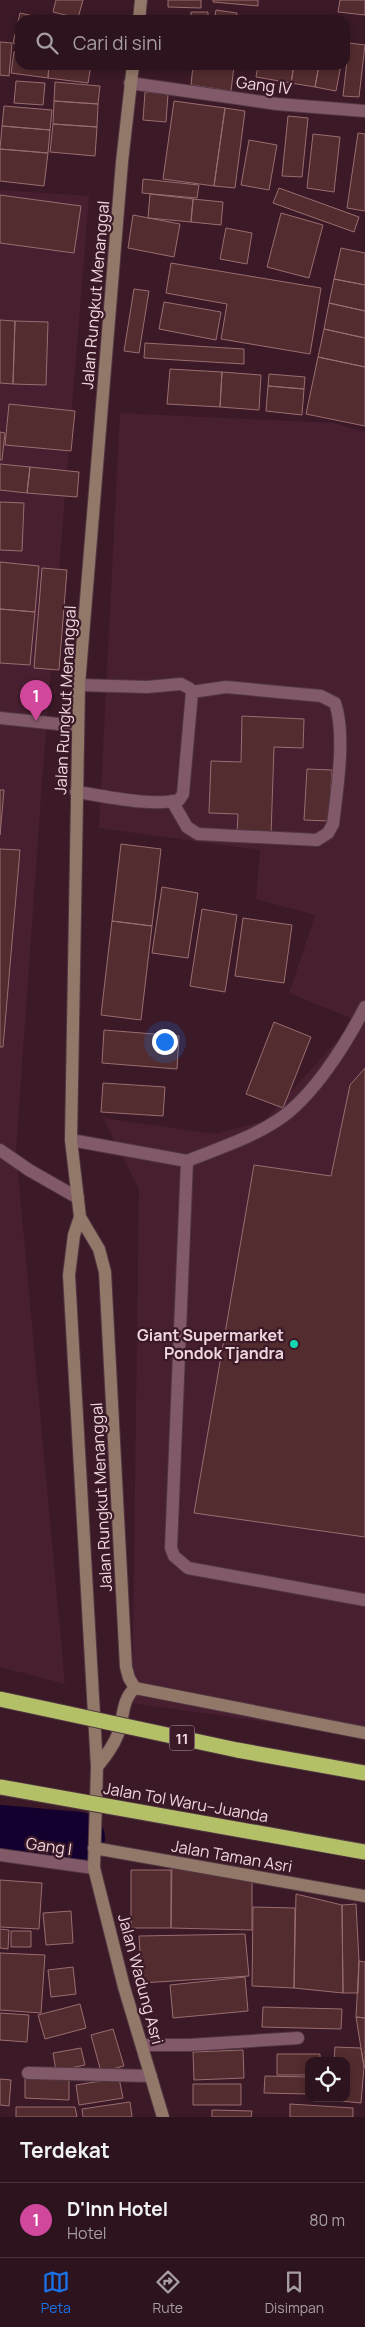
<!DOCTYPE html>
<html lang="id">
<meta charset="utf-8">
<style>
body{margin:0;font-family:Manrope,sans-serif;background:#38202a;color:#f1f3f6}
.controls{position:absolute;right:15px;bottom:15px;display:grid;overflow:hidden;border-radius:10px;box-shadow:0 2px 8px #0003}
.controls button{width:45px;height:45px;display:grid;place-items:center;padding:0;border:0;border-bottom:1px solid #48323b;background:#2c131d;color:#f1f3f6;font:25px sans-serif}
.you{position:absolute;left:164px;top:1041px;width:18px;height:18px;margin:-12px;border:4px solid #fff;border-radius:50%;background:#1a73e8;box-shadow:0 0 0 8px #1a73e833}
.badge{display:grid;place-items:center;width:32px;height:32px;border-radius:50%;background:#1a73e8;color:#fff;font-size:16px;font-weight:700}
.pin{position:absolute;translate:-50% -41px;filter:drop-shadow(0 1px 2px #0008)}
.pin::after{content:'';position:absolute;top:26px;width:18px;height:15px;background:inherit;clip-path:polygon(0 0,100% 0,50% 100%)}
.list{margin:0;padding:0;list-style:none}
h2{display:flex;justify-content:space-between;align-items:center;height:65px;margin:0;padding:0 20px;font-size:21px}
h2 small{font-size:16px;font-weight:400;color:#a69ea4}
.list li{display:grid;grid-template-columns:32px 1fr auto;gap:15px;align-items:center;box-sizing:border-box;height:75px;padding:0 20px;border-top:1px solid #48323b}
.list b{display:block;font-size:19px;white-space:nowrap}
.list p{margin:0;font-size:16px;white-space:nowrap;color:#a69ea4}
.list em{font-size:16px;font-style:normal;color:#a69ea4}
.icon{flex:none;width:28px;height:28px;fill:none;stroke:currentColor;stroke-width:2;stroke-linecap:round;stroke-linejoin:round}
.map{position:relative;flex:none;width:365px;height:2117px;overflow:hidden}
.search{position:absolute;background:#2c131d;box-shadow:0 2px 8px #0003;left:15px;right:15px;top:15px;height:55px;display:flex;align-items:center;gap:12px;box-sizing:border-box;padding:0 18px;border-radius:15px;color:#a69ea4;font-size:19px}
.sheet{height:140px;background:#2c131d}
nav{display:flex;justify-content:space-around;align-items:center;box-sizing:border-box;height:70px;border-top:1px solid #48323b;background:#2c131d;font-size:14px;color:#a69ea4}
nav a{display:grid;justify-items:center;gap:2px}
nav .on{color:#1a73e8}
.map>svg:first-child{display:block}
.built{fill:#481f30}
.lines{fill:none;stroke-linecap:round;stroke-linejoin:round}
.river{stroke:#13002f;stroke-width:52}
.building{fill:#532c2f;stroke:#9a6d70}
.service-casing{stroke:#523642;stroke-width:14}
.minor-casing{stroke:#523642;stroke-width:14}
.secondary-casing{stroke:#523642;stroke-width:14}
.service{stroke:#825968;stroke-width:12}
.minor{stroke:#825968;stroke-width:12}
.secondary{stroke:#917868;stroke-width:12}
.motorway-bridge-casing{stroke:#523642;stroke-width:17;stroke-linecap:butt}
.motorway-bridge{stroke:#b4c067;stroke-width:15}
.poi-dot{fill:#16d5b3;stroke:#3b1927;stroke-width:2}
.labels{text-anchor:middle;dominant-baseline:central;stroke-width:4.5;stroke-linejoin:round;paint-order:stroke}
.shield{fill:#3b1927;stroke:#b99ea8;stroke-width:1}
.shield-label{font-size:15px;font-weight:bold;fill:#efd7df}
.street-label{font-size:16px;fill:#efd7df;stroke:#3b1927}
.poi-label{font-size:16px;font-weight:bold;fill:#efd7df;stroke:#3b1927;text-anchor:end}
</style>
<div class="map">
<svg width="365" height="2117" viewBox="0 0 365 2117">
<rect width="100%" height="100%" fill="#3b1927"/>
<path class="built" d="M 0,190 L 89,196 L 42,782 L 16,1151 L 65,1684 L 0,1667 Z
M 120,413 L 333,423 L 365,432 L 365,1736 L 132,1703 L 139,1189 L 103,1118 L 215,1134 L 264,1121 L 356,1020 L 289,993 L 315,915 L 256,899 L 260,850 L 99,828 Z"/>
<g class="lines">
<path class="river" d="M 0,1831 L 79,1838"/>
</g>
<path class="building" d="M 56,0 L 83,0 L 78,18 L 53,12 Z
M 168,0 L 201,0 L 201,8 L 168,7 Z
M 213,0 L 258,0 L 258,6 L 213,2 Z
M 340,0 L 365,0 L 365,15 L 338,12 Z
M 216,10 L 237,13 L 236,20 L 214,20 Z
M 191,12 L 208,12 L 208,20 L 191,20 Z
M 20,13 L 51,20 L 20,20 L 20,45 L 13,43 Z
M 0,42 L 12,43 L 9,76 L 0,75 Z
M 349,43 L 365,45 L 359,97 L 343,96 Z
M 14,52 L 20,53 L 20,65 L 49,65 L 48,78 L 11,73 Z
M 49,65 L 91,65 L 88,83 L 48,78 Z
M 193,65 L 234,66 L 231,91 L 191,85 Z
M 258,65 L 294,65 L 291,83 L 256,77 Z
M 294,65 L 319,65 L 315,87 L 291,83 Z
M 319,65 L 341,65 L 336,91 L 315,87 Z
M 16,81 L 45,83 L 43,105 L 14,103 Z
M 55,82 L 100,86 L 98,104 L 54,101 Z
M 145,92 L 168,94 L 166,122 L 143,120 Z
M 54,101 L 98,104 L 97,127 L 53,124 Z
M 174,101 L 225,108 L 214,186 L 163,179 Z
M 4,106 L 52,110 L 50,130 L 2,126 Z
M 225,108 L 245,111 L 235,188 L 214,186 Z
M 288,116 L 308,118 L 302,177 L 282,176 Z
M 53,124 L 97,127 L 95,156 L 50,152 Z
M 2,126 L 50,130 L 48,153 L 0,149 Z
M 358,133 L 365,134 L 365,211 L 347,208 Z
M 313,134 L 340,137 L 334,192 L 307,188 Z
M 249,140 L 277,145 L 269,190 L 241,185 Z
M 0,149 L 48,153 L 44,186 L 0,181 Z
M 143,179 L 199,185 L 197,198 L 142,193 Z
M 279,188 L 359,217 L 354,232 L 273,203 Z
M 150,194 L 193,199 L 191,222 L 148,218 Z
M 0,195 L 81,206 L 74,253 L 0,243 Z
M 193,199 L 223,202 L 221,225 L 191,222 Z
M 281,213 L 323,225 L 309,278 L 267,267 Z
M 133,215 L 180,224 L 174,257 L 128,248 Z
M 226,228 L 252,233 L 247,264 L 220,259 Z
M 341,248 L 365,253 L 365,285 L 334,279 Z
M 171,263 L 321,288 L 310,354 L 221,339 L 227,304 L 166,293 Z
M 334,279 L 365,285 L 365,311 L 329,303 Z
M 134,289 L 149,291 L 139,353 L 124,351 Z
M 164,302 L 221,312 L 216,340 L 159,329 Z
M 329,303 L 365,311 L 365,338 L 324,329 Z
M 0,320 L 15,321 L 13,384 L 0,383 Z
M 15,321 L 48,322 L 46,385 L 13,384 Z
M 324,329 L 365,338 L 365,367 L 318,357 Z
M 145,343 L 244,349 L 244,364 L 144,358 Z
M 318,357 L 365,367 L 365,426 L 306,414 Z
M 170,369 L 222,372 L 220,407 L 167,404 Z
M 222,372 L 261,375 L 259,410 L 220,407 Z
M 269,374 L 305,377 L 304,389 L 268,386 Z
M 268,386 L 304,389 L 302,415 L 266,411 Z
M 9,404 L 75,411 L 71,451 L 5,445 Z
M 0,432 L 5,433 L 2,460 L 0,460 Z
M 0,464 L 30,467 L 27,493 L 0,490 Z
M 30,467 L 79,472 L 77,497 L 27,493 Z
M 0,502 L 24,503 L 22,551 L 0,550 Z
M 0,562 L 39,566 L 35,612 L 0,609 Z
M 42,568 L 67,570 L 59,670 L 34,668 Z
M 0,609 L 35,612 L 30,665 L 0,663 Z
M 242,716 L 304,719 L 303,748 L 274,747 L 271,835 L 237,834 L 238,814 L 209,813 L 211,761 L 241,762 Z
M 307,769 L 332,770 L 329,821 L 304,820 Z
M 0,790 L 4,790 L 0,835 Z
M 121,844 L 161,849 L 152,926 L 112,921 Z
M 0,849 L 20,850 L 3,1047 L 0,1047 Z
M 162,887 L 198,893 L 188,958 L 152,953 Z
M 202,909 L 237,915 L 225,992 L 190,986 Z
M 243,918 L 292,925 L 284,983 L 235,976 Z
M 112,921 L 152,926 L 141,1020 L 101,1015 Z
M 274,1022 L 311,1037 L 283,1108 L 246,1094 Z
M 104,1030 L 179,1036 L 177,1069 L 102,1063 Z
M 365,1068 L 365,1537 L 194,1513 L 254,1165 L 331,1176 L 350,1085 Z
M 103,1083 L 165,1087 L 163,1116 L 101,1112 Z
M 172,1864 L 252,1882 L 252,1930 L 171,1928 Z
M 131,1870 L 171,1870 L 171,1928 L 131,1928 Z
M 0,1880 L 42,1883 L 39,1929 L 0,1927 Z
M 296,1894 L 342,1905 L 343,1993 L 294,1988 Z
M 356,1904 L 359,1961 L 358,1993 L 343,1993 L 342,1905 Z
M 253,1907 L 295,1908 L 294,1988 L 252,1986 Z
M 71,1911 L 73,1943 L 46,1945 L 43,1913 Z
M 0,1929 L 9,1930 L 8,1949 L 0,1948 Z
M 11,1931 L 31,1931 L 31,1947 L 11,1947 Z
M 245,1934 L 249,1976 L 142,1983 L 139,1936 Z
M 0,1953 L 45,1955 L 41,2013 L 0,2010 Z
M 359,1961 L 365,1962 L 365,2018 L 356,2017 Z
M 73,1967 L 76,1994 L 51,1997 L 48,1970 Z
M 245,1977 L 248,2011 L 173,2018 L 170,1985 Z
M 80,2004 L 86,2028 L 45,2039 L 38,2015 Z
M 263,2007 L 342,2009 L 341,2029 L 262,2027 Z
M 0,2013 L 29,2015 L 27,2042 L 0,2040 Z
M 356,2017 L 365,2018 L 365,2067 L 364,2067 Z
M 113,2029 L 124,2066 L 101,2072 L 91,2035 Z
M 335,2047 L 361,2048 L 364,2067 L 361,2103 L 330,2100 L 331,2098 L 346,2098 L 346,2061 L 334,2061 Z
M 81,2048 L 85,2065 L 56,2071 L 53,2053 Z
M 243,2050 L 244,2078 L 194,2080 L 193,2052 Z
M 277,2054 L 320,2054 L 320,2061 L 309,2061 L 309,2075 L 277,2075 Z
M 25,2076 L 69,2078 L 69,2100 L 25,2098 Z
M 265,2076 L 309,2077 L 309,2094 L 264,2093 Z
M 119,2078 L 123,2098 L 79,2105 L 76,2085 Z
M 0,2079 L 11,2080 L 9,2106 L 0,2105 Z
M 193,2084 L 241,2084 L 241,2105 L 193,2105 Z
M 130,2102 L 132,2117 L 83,2117 L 82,2109 Z
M 290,2104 L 353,2108 L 353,2117 L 290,2117 Z
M 16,2107 L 75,2107 L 77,2117 L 16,2117 Z
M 212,2110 L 252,2111 L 251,2117 L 212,2117 Z"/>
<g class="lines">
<defs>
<path id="service" d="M 0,718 L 78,726
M 76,792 C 106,796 151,807 179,800 L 183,794 L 192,692 L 189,688 L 181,684 L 147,687 L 79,685
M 172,801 L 187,827 L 198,834 L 317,840 L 328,833 L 333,824 C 337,791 346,734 335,703 L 321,696 L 226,687 L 192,692
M 71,1140 L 187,1161 L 171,1548 L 174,1556 L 188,1568 L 365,1600
M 0,1150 L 29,1170 L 78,1198
M 187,1161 C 217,1149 251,1138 278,1120 C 313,1097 346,1044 365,1007"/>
<path id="minor" d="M 130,83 L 277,104 L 365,111
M 0,1855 L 94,1868
M 142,2045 L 189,2045 L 298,2038
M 28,2073 L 151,2076"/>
<path id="secondary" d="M 139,20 L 141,0
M 133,65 L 122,162 L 79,685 L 71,1140 L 80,1217 L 74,1235 L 69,1275 L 97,1767 L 94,1868 L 124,1987 L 163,2117
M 80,1217 L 99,1249 L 105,1272 L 126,1667 L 129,1678 L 135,1688
M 135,1688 L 365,1733
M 97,1767 C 105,1757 113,1747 118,1734 C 124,1719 121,1700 135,1688
M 94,1848 L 365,1896"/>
</defs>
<use href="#service" class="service-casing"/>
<use href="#minor" class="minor-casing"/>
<use href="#secondary" class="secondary-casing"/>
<use href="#service" class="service"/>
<use href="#minor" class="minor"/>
<use href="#secondary" class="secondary"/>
<defs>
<path id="motorway-bridge" d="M 0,1699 L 237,1750 L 365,1773
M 0,1787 L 365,1852"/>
</defs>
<use href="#motorway-bridge" class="motorway-bridge-casing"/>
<use href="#motorway-bridge" class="motorway-bridge"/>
</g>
<circle class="poi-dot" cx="294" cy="1344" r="5"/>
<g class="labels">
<rect class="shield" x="169.5" y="1725.5" width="25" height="25" rx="4"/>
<g class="shield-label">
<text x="182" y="1738">11</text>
</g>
<g class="street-label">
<text transform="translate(264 85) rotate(7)">Gang IV</text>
<text transform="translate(95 295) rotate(-85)">Jalan Rungkut Menanggal</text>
<text transform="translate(65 700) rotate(-87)">Jalan Rungkut Menanggal</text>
<text transform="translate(101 1497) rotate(-93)">Jalan Rungkut Menanggal</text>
<text transform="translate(186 1802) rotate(10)">Jalan Tol Waru–Juanda</text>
<text transform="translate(49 1846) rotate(8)">Gang I</text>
<text transform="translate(232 1856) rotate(10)">Jalan Taman Asri</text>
<text transform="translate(141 1979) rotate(75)">Jalan Wadung Asri</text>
</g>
<g class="poi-label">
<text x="284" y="1335">Giant Supermarket<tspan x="284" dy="18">Pondok Tjandra</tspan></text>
</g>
</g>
</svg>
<div class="controls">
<button><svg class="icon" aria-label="locate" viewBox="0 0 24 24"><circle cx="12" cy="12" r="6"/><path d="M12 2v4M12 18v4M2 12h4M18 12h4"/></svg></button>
</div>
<div class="you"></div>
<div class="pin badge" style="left:36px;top:721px;background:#d1479c">1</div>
<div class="search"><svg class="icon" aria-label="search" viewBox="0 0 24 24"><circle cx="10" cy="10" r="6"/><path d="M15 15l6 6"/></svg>Cari di sini</div>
</div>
<section class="sheet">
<h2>Terdekat<small></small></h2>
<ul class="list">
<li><span class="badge" style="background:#d1479c">1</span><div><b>D'Inn Hotel</b><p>Hotel</p></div><em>80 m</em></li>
</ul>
</section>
<nav>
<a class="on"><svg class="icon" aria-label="map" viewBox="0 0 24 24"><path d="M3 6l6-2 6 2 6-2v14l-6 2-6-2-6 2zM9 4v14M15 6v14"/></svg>Peta</a>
<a><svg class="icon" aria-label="directions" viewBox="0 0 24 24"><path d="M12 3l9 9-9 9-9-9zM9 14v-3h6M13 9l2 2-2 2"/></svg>Rute</a>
<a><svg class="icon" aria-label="saved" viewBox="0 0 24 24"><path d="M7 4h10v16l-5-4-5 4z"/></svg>Disimpan</a>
</nav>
